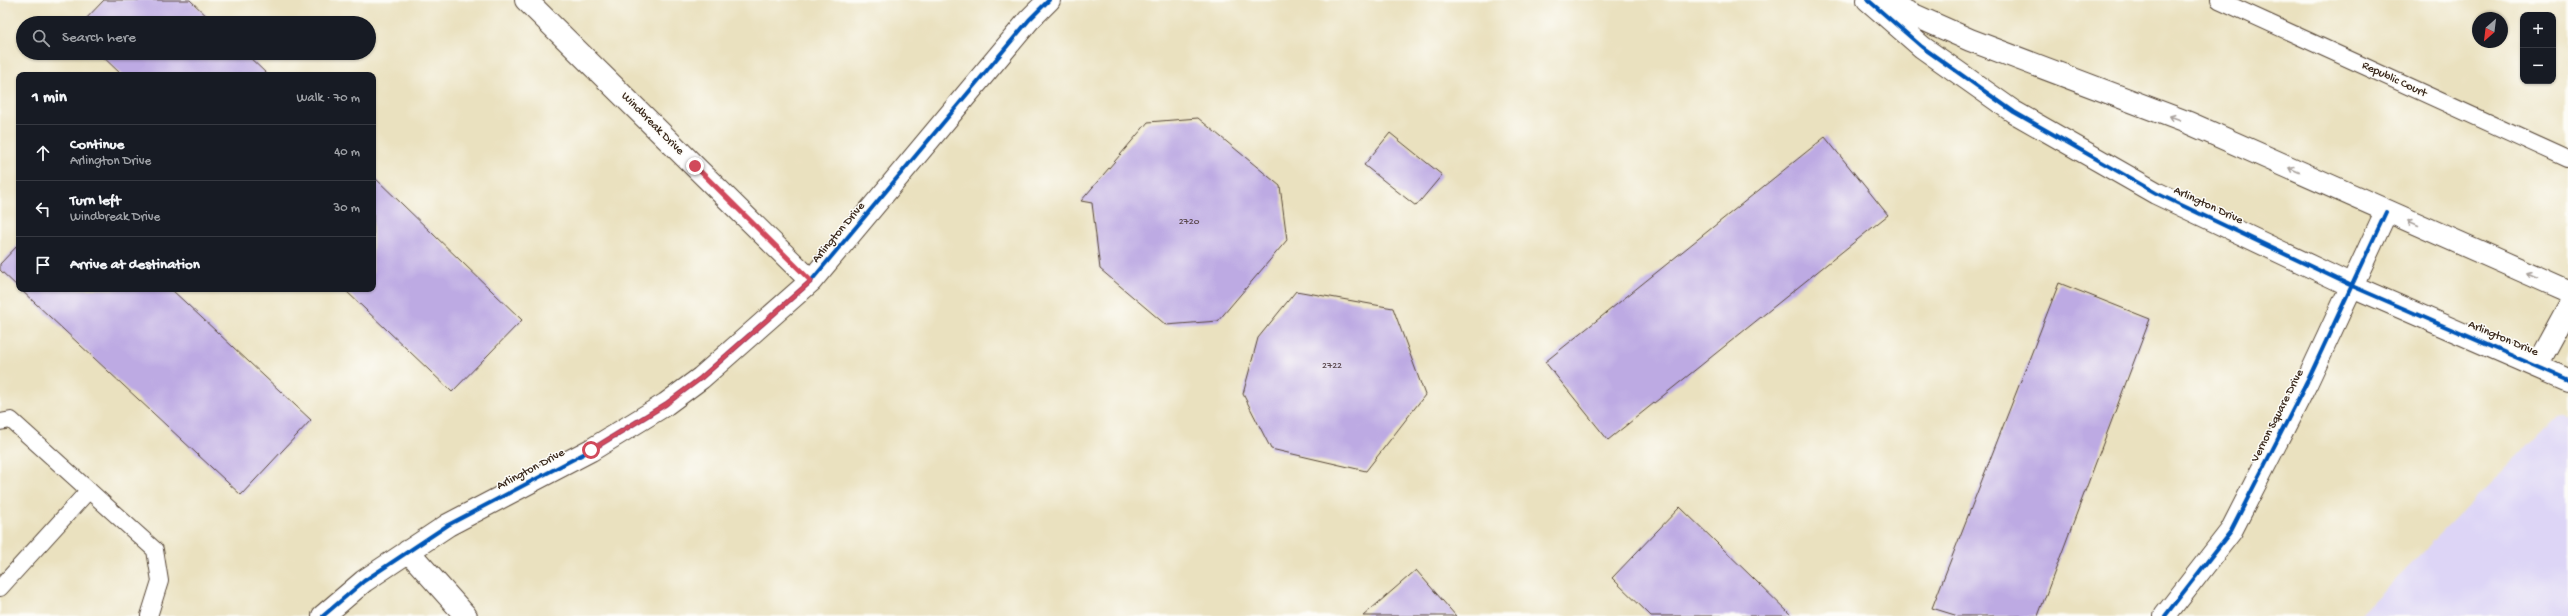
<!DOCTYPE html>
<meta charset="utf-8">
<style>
body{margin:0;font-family:"Gochi Hand",sans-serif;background:#20242c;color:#f1f3f6}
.controls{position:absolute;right:12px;top:12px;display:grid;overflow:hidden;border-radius:8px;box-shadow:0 1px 3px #0004}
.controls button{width:36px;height:36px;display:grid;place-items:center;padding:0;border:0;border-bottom:1px solid #363941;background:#171b24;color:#f1f3f6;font:20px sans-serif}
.compass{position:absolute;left:2472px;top:12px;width:36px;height:36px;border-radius:50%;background:#171b24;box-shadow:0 1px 3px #0004;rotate:208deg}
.stop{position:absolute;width:12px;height:12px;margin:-9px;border:3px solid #d1495b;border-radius:50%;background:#fff}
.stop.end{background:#d1495b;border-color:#fff;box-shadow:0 1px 4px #0008}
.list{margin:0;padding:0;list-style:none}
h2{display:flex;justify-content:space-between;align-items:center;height:52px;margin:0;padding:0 16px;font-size:17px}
h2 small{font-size:13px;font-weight:400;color:#9ea1a6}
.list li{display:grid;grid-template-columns:26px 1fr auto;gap:12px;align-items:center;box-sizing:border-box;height:56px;padding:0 16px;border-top:1px solid #363941}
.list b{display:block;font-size:15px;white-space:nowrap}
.list p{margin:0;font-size:13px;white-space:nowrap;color:#9ea1a6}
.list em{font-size:13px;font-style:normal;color:#9ea1a6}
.icon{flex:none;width:22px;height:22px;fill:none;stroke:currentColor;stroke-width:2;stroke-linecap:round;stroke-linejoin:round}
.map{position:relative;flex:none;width:2568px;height:616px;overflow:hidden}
.search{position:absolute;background:#171b24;box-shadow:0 1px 3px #0004;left:16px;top:16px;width:360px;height:44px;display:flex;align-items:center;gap:10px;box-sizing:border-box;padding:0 14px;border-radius:22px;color:#9ea1a6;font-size:15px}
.panel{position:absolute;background:#171b24;box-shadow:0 1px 3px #0004;left:16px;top:72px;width:360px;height:220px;border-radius:8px}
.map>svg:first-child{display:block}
.built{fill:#ddd5f6}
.building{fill:#bdaae3}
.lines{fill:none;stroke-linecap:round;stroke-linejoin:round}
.service-casing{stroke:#554536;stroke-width:18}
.minor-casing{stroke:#554536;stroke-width:24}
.service{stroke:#fff;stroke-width:16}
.minor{stroke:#fff;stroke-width:22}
.cycleway-casing{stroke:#fdfcf7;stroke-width:6}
.cycleway{stroke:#0057b8;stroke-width:4}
.oneway{stroke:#a79f9a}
.route{stroke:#d1495b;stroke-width:5}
.labels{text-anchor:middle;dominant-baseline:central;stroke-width:3;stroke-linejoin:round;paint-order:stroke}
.number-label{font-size:10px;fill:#5c4a4f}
.street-label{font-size:12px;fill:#3b2a1e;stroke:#fdfcf7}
</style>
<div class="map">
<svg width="2568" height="616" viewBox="0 0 2568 616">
<rect width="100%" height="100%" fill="#fdfcf7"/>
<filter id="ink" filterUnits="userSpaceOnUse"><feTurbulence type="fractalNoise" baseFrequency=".025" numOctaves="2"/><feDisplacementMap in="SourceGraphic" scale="8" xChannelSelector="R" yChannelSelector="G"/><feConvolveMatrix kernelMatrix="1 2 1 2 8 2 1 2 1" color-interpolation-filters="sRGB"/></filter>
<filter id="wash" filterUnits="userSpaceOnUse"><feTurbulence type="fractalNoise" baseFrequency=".012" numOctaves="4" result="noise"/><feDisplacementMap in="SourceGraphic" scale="16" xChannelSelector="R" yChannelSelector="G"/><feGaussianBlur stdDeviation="0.9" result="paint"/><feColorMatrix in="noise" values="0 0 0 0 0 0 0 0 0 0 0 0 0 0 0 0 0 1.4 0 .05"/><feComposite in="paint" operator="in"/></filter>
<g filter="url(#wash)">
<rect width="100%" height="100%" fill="#eae1bf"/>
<path class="built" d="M 2561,412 L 2568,415 L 2568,616 L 2359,616 Z"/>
<g id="blocks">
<path class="building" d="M 104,0 L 190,0 L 214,23 L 82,23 Z
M 99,53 L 245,53 L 268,75 L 122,75 Z
M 1198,118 L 1280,186 L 1287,240 L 1218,321 L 1166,325 L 1100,269 L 1092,203 L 1081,201 L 1148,122 Z
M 1390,133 L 1442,175 L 1416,206 L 1364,165 Z
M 1825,137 L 1888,215 L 1608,440 L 1545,362 Z
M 373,176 L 522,320 L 452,392 L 344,289 L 373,289 Z
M 19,244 L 19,288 L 0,270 L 0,264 Z
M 2059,283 L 2150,319 L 2038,616 L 1958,616 L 1932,608 Z
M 20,289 L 171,289 L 311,420 L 241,495 Z
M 1296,291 L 1393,308 L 1425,395 L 1366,471 L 1271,449 L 1243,394 L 1258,338 Z
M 1680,507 L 1792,616 L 1651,616 L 1612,578 Z
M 1416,570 L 1456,616 L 1363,616 Z"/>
</g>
</g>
<g filter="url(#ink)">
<use href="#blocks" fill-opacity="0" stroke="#554536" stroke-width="1"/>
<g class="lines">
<defs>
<path id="service" d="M 2219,0 L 2568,159
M 0,422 L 11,420 L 155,550 L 160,581 L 149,616
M 0,588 L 89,490"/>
<path id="minor" d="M 526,0 L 811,281
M 1868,0 L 1922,47 L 2014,112 L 2156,193 L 2352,286 L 2568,380
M 1880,0 L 1970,40 L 2189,123 L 2568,291
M 2537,365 L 2568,308
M 408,551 L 466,616
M 323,616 L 364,581 L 448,525 L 591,450 L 666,404 L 701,378 L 811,281 L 1029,20 L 1049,0
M 2165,616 L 2231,531 L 2307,382 L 2386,212"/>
</defs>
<use href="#service" class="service-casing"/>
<use href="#minor" class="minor-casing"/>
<use href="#service" class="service"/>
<use href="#minor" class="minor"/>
<defs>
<path id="cycleway" d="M 1868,0 L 1922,47 L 2014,112 L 2156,193 L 2352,286 L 2568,380
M 323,616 L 364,581 L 448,525 L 591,450 L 666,404 L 701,378 L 811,281 L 1029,20 L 1049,0
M 2165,616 L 2231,531 L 2307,382 L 2386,212"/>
</defs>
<use href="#cycleway" class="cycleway-casing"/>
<use href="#cycleway" class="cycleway"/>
</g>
<defs><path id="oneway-shaft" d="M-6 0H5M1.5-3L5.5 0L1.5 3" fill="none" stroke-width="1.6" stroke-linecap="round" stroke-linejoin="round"/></defs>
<g class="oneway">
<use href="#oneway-shaft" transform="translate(2175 118) rotate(-160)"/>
<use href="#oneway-shaft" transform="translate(2294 170) rotate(-156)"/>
<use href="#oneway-shaft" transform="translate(2413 223) rotate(-156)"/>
<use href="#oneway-shaft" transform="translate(2532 275) rotate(-156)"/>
</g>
</g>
<g class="lines" filter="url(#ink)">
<path class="route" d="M 591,450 L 666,404 L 701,378 L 811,281 L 695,166"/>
</g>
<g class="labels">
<g class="number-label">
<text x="1189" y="222">2720</text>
<text x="1332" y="366">2722</text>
</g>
<g class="street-label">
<text transform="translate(2394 80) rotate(25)">Republic Court</text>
<text transform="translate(652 124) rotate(45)">Windbreak Drive</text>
<text transform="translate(2208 206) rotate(25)">Arlington Drive</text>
<text transform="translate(839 233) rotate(-50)">Arlington Drive</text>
<text transform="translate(2503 339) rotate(23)">Arlington Drive</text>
<text transform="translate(2278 416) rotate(-63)">Vernon Square Drive</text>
<text transform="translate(531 470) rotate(-28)">Arlington Drive</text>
</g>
</g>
</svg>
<div class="controls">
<button>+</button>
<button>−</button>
</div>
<svg class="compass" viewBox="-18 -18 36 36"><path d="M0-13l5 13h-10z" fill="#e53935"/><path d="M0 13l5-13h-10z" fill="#9ea1a6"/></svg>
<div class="stop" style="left:591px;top:450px"></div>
<div class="stop end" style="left:695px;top:166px"></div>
<div class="search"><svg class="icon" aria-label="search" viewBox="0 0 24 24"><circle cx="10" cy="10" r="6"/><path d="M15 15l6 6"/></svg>Search here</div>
<section class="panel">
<h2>1 min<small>Walk · 70 m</small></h2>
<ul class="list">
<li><svg class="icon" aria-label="ahead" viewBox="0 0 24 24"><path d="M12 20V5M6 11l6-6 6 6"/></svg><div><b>Continue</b><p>Arlington Drive</p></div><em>40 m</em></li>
<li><svg class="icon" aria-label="left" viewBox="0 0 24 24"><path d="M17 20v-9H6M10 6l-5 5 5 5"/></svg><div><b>Turn left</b><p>Windbreak Drive</p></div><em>30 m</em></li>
<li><svg class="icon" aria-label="arrive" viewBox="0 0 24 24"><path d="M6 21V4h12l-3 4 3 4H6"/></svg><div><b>Arrive at destination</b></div></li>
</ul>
</section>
</div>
